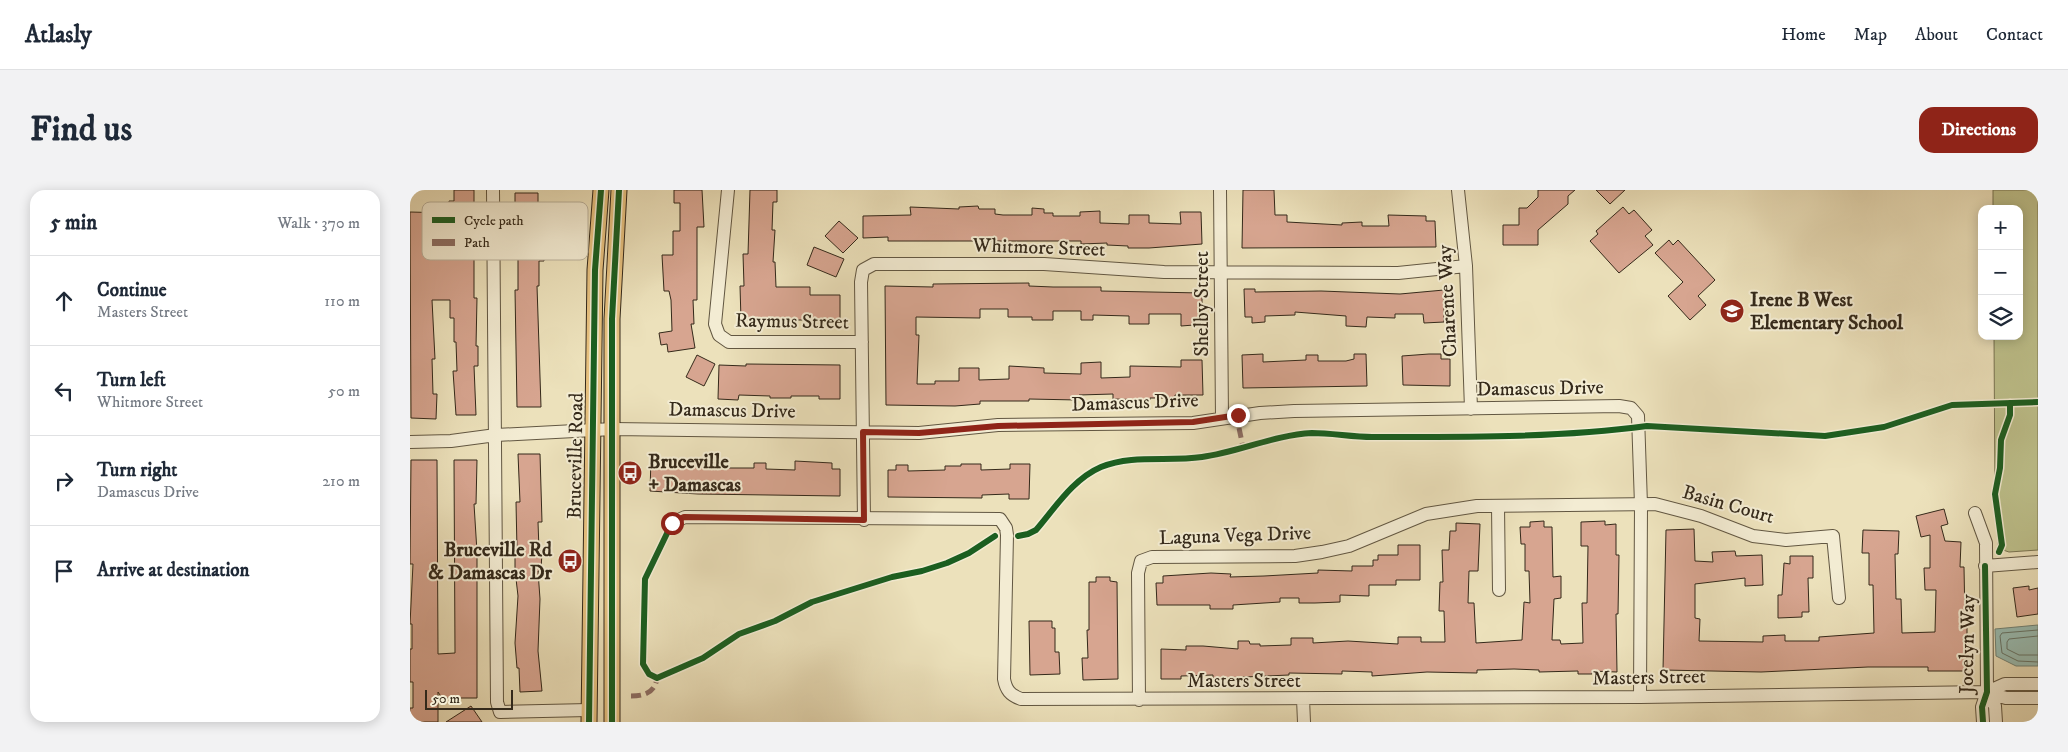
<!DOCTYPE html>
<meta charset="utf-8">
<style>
body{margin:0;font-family:"IM FELL DW Pica",serif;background:#f2f2f3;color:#1f2937}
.controls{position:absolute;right:15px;top:15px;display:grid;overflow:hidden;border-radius:10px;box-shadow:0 2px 12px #0003}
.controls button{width:45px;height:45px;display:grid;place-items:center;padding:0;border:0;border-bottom:1px solid #e0e1e3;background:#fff;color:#1f2937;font:25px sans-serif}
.scale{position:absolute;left:15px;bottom:12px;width:88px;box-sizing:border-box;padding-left:5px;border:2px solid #34291a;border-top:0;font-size:14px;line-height:18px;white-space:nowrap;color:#34291a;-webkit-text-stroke:4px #f3ecd3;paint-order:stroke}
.stop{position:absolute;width:15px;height:15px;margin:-11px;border:4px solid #8f2418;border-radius:50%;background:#fff}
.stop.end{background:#8f2418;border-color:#fff;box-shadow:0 1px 5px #0008}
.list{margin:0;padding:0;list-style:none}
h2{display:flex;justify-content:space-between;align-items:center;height:65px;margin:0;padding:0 20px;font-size:21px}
h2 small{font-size:16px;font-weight:400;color:#747a83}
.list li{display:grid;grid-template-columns:32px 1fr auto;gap:15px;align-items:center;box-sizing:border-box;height:90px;padding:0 20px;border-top:1px solid #e0e1e3}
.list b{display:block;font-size:19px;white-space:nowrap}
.list p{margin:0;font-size:16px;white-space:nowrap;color:#747a83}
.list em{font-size:16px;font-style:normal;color:#747a83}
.icon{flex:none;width:28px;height:28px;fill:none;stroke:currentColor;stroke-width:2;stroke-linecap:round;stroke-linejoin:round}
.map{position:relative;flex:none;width:1628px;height:532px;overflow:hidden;border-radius:15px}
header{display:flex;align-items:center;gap:30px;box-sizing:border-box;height:70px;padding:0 25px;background:#fff;border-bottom:1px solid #e0e1e3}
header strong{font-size:24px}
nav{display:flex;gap:28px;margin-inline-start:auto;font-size:18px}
.intro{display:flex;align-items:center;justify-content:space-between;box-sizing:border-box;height:120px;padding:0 30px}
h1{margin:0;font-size:35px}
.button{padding:12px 22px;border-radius:15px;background:#8f2418;color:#fff;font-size:18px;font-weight:700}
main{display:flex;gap:30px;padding:0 30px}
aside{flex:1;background:#fff;border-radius:15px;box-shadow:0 2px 12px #0003}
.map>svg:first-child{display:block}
.green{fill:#bec18c;stroke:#797553}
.water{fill:#99bdb3;stroke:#718276}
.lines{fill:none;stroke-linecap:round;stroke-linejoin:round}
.shore{stroke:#667366;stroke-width:1}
.building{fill:#d7a590;stroke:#34291a;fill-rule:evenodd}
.minor-casing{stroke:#625742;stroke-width:14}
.major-casing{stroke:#34291a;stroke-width:17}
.minor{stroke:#f3ecd3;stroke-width:12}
.major{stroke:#e6c07e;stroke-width:15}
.quiet{stroke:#8d6e63;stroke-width:5;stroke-dasharray:10 5;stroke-linecap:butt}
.cycleway-casing{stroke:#f3ecd3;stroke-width:9}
.cycleway{stroke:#1b5e20;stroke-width:6}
.route{stroke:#8f2418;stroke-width:6}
.labels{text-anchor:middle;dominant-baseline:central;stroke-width:4;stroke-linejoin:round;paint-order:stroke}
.street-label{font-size:20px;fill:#34291a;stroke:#f3ecd3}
.poi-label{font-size:20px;font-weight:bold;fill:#34291a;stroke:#f3ecd3;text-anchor:start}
.key{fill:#f3ecd3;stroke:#bab29c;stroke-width:1}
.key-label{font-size:14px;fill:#34291a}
</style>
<header>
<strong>Atlasly</strong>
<nav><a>Home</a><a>Map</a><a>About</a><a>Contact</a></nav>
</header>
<div class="intro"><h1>Find us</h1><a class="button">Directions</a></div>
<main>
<aside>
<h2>5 min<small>Walk · 370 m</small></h2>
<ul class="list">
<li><svg class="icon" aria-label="ahead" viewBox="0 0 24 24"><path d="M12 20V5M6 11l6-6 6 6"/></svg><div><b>Continue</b><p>Masters Street</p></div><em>110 m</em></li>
<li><svg class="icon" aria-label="left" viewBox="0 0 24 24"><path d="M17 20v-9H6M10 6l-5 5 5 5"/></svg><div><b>Turn left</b><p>Whitmore Street</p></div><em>50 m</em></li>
<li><svg class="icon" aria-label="right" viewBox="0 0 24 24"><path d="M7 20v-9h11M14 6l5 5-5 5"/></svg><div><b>Turn right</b><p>Damascus Drive</p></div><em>210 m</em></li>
<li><svg class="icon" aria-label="arrive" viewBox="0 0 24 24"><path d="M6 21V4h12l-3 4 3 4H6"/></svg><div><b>Arrive at destination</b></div></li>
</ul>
</aside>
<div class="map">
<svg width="1628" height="532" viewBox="0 0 1628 532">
<rect width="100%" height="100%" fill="#ece1bb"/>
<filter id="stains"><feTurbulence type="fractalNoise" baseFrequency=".004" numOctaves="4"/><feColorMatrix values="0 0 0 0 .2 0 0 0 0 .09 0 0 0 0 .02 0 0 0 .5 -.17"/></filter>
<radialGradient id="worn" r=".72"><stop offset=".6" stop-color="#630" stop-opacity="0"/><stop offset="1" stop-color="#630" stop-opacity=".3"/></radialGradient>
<path class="green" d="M 1583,0 L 1628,0 L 1628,360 L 1599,362 L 1590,359 L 1588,355 L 1585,312 L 1584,146 L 1609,146 L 1609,19 L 1583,19 Z"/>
<path class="water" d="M 1628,435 L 1628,476 L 1606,476 L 1586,466 L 1585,439 Z"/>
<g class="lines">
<path class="shore" d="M 1628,440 L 1592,443 L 1590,446 L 1592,463 L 1608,471 L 1628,472
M 1628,446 L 1599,449 L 1597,452 L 1597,459 L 1609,465 L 1628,465"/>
</g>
<path class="building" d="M 44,0 L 64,0 L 64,108 L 67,108 L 66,156 L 68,156 L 68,176 L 64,176 L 66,225 L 46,225 L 43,181 L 47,181 L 46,152 L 44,152 L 44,128 L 40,128 L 40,110 L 22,110 L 25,169 L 22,169 L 23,204 L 27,204 L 26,229 L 1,228 L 0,22 L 39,23 L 39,11 L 44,11 ZM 44,31 L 43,62 L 25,62 L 23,32 Z
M 264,0 L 292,0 L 294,37 L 287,37 L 287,110 L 283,110 L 284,134 L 281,134 L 285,158 L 258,162 L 257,154 L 251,155 L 249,143 L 262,141 L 261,110 L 259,101 L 254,101 L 252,65 L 263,65 L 263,41 L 270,41 L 270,13 L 264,13 Z
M 340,0 L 367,0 L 367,12 L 363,12 L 362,40 L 365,40 L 363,72 L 365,72 L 366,97 L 400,97 L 400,105 L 430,105 L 430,130 L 331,130 L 330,96 L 334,96 L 333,64 L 338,64 Z
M 833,0 L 864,0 L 865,25 L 877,25 L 877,32 L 932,35 L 932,33 L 952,32 L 952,36 L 979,36 L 978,25 L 1016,26 L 1016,31 L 1025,31 L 1026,57 L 832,58 Z
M 1128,0 L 1165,0 L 1158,6 L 1158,14 L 1128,40 L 1128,55 L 1093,55 L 1093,35 L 1109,35 L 1109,18 L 1117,18 L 1128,7 Z
M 1186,0 L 1215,0 L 1200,14 Z
M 105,3 L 128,3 L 128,28 L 131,28 L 130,51 L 133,51 L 134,71 L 129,71 L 129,96 L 127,96 L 131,217 L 107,217 L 105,100 L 108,100 L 108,23 L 105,23 Z
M 568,16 L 569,19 L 585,19 L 585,24 L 593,25 L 622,25 L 622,18 L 634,19 L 634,23 L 643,23 L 643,26 L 670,26 L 670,22 L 690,21 L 690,33 L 719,34 L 719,25 L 739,25 L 739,33 L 771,34 L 770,22 L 791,22 L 792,54 L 739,58 L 718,58 L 718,56 L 697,55 L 697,53 L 671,54 L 671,51 L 478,51 L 478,47 L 453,48 L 453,26 L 501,25 L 500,17 L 549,19 L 549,17 Z
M 1213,17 L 1219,24 L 1224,20 L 1242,40 L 1235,46 L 1243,55 L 1209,83 L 1180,51 L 1188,44 L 1186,41 Z
M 429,31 L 448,48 L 433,63 L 415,46 Z
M 1259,50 L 1263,55 L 1268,50 L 1305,90 L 1288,106 L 1296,115 L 1280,130 L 1258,106 L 1273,92 L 1245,63 Z
M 404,57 L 434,69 L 426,87 L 397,75 Z
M 619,93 L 619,96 L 643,97 L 691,97 L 691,101 L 792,103 L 792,130 L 784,130 L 784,135 L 771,136 L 771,124 L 739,124 L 739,134 L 719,134 L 719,126 L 683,125 L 683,130 L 671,130 L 671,121 L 643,121 L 643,130 L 622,130 L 622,127 L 598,127 L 598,119 L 570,119 L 570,128 L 506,127 L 506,145 L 509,145 L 507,194 L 525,194 L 525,191 L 549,191 L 549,178 L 569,178 L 569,190 L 599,189 L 599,176 L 634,178 L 634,183 L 671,184 L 671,173 L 691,172 L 691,188 L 720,187 L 720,176 L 771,177 L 771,170 L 792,170 L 793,205 L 765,205 L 765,208 L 740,208 L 740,210 L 703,209 L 703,204 L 669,205 L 668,210 L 619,209 L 619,211 L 570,211 L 570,214 L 545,216 L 476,215 L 475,96 L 523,97 L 523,94 Z
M 834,99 L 845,99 L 845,102 L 911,101 L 990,104 L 1034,100 L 1034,132 L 1014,133 L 1013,124 L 985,124 L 985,128 L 957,127 L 956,137 L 936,136 L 936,126 L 885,122 L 885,125 L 855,126 L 855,132 L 842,133 L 842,127 L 835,127 Z
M 853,164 L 853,172 L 896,170 L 896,165 L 908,165 L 908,171 L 936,171 L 944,169 L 944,164 L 956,164 L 957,196 L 833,198 L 832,165 Z
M 1019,164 L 1031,164 L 1031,169 L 1040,169 L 1040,196 L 993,195 L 992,166 Z
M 287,165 L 305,174 L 294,196 L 276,187 Z
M 336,174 L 430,175 L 430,209 L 409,209 L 409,206 L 381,206 L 381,208 L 360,208 L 360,206 L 329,205 L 328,210 L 308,209 L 309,175 L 336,176 Z
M 108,264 L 130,264 L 132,332 L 128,332 L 129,360 L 132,361 L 131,381 L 128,381 L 130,409 L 128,461 L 132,501 L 110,502 L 109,478 L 107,478 L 105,453 L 108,406 L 105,380 L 105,360 L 107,360 L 106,312 L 110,312 Z
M 241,269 L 287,272 L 308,270 L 308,278 L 344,278 L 344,273 L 356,273 L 356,279 L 385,280 L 385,271 L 422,273 L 422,279 L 430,279 L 430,306 L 288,304 L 240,301 Z
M 1,270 L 27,270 L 28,464 L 45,463 L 44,270 L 67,270 L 66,314 L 64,314 L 67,362 L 67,508 L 32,508 L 28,502 L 28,532 L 0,532 L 0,518 L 3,518 L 3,492 L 0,492 L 0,459 L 2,459 L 2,434 L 0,434 L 3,374 L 0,374 Z
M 551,274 L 571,274 L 571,280 L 600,279 L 600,274 L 620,274 L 619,309 L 599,309 L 599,304 L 572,305 L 572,308 L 478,307 L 478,280 L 486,280 L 486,275 L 498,275 L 498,281 L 535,280 L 535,276 L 551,276 Z
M 1534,319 L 1538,334 L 1531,336 L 1535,351 L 1551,352 L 1550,377 L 1554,377 L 1555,431 L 1557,431 L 1557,447 L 1555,447 L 1556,481 L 1518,481 L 1518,477 L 1458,477 L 1351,482 L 1253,480 L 1256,340 L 1284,339 L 1285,371 L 1303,372 L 1302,362 L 1325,361 L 1326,366 L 1352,365 L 1353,395 L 1335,396 L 1335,388 L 1285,394 L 1285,428 L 1290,429 L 1289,451 L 1353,452 L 1353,446 L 1375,445 L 1375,451 L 1409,451 L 1409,447 L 1464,443 L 1463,395 L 1459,395 L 1459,363 L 1452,363 L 1453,340 L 1489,341 L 1488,364 L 1485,364 L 1486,409 L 1491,409 L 1492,443 L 1525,442 L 1526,400 L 1515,400 L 1514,378 L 1520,378 L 1520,345 L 1511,347 L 1506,326 Z
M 1134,331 L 1134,337 L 1142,337 L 1143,387 L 1151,386 L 1151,408 L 1144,409 L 1142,450 L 1150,450 L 1151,454 L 1173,453 L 1172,413 L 1177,413 L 1178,356 L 1171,356 L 1171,332 L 1195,331 L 1195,335 L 1206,334 L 1206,365 L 1209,365 L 1208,424 L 1206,424 L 1207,482 L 1182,481 L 1182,484 L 1168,484 L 1168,481 L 1129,482 L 1129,480 L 1104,479 L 1067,480 L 1067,483 L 1017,482 L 962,486 L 962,482 L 932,481 L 932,484 L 879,483 L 879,485 L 812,488 L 812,490 L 803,490 L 803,485 L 771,486 L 771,489 L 751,489 L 751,459 L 776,460 L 776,456 L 793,456 L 828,459 L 828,451 L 839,451 L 840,454 L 850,454 L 850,456 L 881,455 L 881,448 L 903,448 L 903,453 L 938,451 L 988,454 L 988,447 L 1011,447 L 1011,452 L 1035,452 L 1034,421 L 1029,421 L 1030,392 L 1033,392 L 1032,360 L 1039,360 L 1040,341 L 1046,341 L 1046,333 L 1070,334 L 1068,381 L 1059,381 L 1058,413 L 1064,413 L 1066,453 L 1112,450 L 1114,412 L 1120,413 L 1119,381 L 1115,381 L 1115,354 L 1111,354 L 1110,337 L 1120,337 L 1120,332 Z
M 988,355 L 1010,355 L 1010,390 L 986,390 L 986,395 L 959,395 L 959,406 L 930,405 L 930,412 L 905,413 L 889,413 L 889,408 L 870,408 L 870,412 L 823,415 L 823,419 L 800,419 L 800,415 L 747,415 L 746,393 L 753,393 L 753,386 L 801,383 L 821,384 L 820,387 L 854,386 L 908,383 L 908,380 L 942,381 L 942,376 L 963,376 L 963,370 L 968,370 L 968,365 L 988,365 Z
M 1380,366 L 1403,366 L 1403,388 L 1398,388 L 1399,422 L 1392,422 L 1392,427 L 1368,428 L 1368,405 L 1372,405 L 1374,373 L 1380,374 Z
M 686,387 L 700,387 L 700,391 L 707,392 L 708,489 L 673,490 L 672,468 L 678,468 L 677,440 L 679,440 L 679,392 L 686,392 Z
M 1619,396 L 1619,400 L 1628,398 L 1628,424 L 1607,427 L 1603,398 Z
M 619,431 L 642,431 L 642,438 L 645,438 L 645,462 L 649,462 L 650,484 L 620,485 Z
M 61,516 L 72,532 L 36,532 Z"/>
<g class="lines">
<defs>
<path id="minor" d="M 83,0 L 87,512 L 90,522 L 179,520
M 318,0 L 305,134 L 309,145 L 319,152 L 452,152
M 810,0 L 812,228
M 1048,0 L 1056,76 L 1061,219
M 0,252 L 41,251 L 86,245 L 203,239 L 509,243 L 588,235 L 783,233 L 850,223 L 884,221 L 1209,216 L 1221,218 L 1228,226 L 1231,315 L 1230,507
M 1088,316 L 1089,400
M 1565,323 L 1576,353 L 1577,502 L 1572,517 L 1573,532
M 454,330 L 451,92 L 453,80 L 464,74 L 634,74 L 754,82 L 988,83 L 1056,76
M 262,333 L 275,327 L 590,329 L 596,338 L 597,345 L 594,489 C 596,500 600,505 611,509 L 1230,507 L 1577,502 L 1596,508 L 1628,508
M 1575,376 L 1628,372
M 1577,502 L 1595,494 L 1628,494
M 1577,502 L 1585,516 L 1586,532
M 893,509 L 894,532
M 729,510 L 728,383 L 731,371 L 742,367 L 885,366 L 912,362 L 939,356 L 1016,324 L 1067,316 L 1245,314 L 1291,326 L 1343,346 L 1376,350 L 1423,346 L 1429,408"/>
<path id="major" d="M 179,532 L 185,80 L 191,0
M 202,532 L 202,129 L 209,0"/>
</defs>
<use href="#minor" class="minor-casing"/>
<use href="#major" class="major-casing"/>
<use href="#minor" class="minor"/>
<use href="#major" class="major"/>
<path class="quiet" d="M 829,238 L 833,257
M 221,506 C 234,506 245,503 247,488"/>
<defs>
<path id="cycleway" d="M 262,333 L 235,389 L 233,474 L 239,484 L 247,488 L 293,468 L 329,444 L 365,431 L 402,412 L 482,387 L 512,381 L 537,373 L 559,363 L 585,346
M 608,346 L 618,344 L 626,340 C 645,318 663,289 691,277 C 723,264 758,272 792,267 C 829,262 864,245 902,243 C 922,243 942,247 962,247 C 1053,247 1147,248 1237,236 L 1415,246 L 1474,237 L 1542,215 L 1628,212
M 1589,362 L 1592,355 L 1585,304 L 1590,278 L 1591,250 L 1600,225 L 1600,213
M 179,532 L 185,80 L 191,0
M 202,532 L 202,129 L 209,0
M 1573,532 L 1572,517 L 1577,502 L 1575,376"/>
</defs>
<use href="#cycleway" class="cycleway-casing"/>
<use href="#cycleway" class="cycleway"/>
</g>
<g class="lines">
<path class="route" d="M 262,333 L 274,327 L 454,330 L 453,242 L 509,243 L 588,236 L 783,232 L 828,225"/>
</g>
<defs>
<symbol id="school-disc" viewBox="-11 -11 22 22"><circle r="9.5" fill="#8f2418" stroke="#f3ecd3"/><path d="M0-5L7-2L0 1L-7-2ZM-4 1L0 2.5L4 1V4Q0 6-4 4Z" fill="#fff"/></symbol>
<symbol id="bus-disc" viewBox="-11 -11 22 22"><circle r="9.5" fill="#8f2418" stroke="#f3ecd3"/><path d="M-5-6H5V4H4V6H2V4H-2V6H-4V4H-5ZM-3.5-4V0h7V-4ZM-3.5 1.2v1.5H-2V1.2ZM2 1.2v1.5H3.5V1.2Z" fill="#fff"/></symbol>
</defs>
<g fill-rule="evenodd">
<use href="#school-disc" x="1308" y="107" width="28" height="28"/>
<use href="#bus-disc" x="206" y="269" width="28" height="28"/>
<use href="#bus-disc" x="146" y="357" width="28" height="28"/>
</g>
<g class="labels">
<g class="street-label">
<text transform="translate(629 58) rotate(2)">Whitmore Street</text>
<text transform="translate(1038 111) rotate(-93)">Charente Way</text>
<text transform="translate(792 114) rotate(-90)">Shelby Street</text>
<text transform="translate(382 132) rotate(1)">Raymus Street</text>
<text transform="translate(1130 199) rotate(-1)">Damascus Drive</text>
<text transform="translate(725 213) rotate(-2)">Damascus Drive</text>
<text transform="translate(322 221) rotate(1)">Damascus Drive</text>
<text transform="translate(166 266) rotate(-89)">Bruceville Road</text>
<text transform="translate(1318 315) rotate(16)">Basin Court</text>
<text transform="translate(825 346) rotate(-2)">Laguna Vega Drive</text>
<text transform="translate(1558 454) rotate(-89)">Jocelyn Way</text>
<text transform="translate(1239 488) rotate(-1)">Masters Street</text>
<text x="834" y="491">Masters Street</text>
</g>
<g class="poi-label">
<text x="1340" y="110">Irene B West<tspan x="1340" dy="23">Elementary School</tspan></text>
<text x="238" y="272">Bruceville<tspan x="238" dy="23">+ Damascas</tspan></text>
<text x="142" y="360" text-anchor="end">Bruceville Rd<tspan x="142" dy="23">&amp; Damascas Dr</tspan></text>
</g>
</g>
<rect x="12" y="12" width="166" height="58" rx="8" class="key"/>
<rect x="22" y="27" width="23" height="6" fill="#1b5e20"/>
<rect x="22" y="49" width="23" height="7" fill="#8d6e63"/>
<g class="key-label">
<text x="54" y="35">Cycle path</text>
<text x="54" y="57">Path</text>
</g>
<rect width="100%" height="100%" filter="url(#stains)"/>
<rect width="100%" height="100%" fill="url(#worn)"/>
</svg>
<div class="controls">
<button>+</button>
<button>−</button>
<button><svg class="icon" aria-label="layers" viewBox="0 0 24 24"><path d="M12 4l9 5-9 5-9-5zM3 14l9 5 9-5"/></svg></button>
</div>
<div class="scale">50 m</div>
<div class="stop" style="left:262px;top:333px"></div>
<div class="stop end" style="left:828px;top:225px"></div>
</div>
</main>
